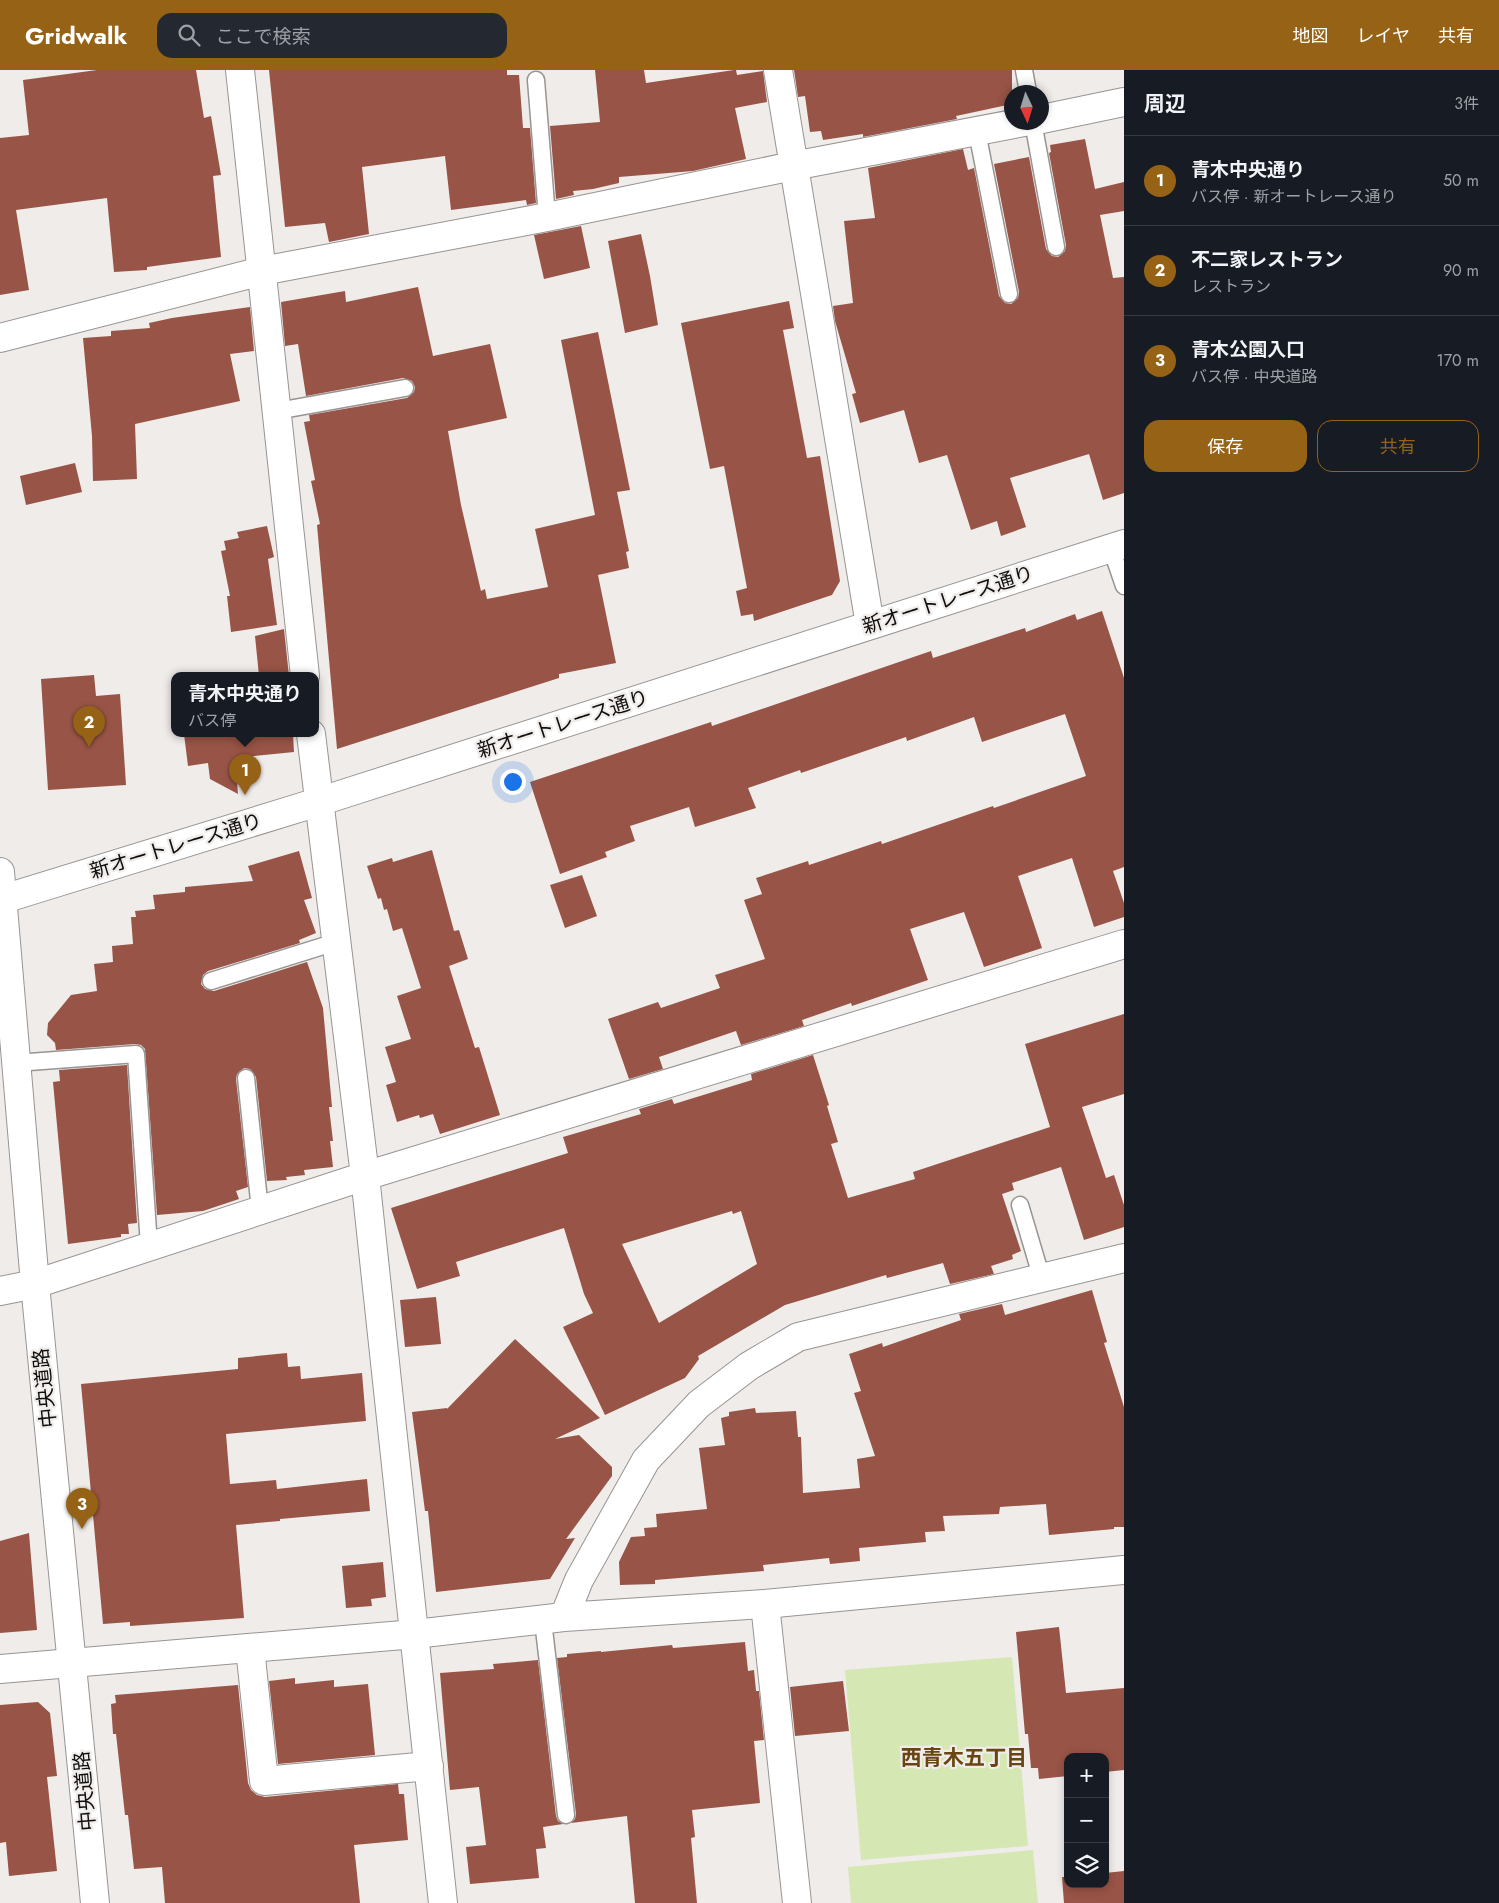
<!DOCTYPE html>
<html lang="ja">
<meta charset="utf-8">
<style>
body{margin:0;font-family:Jost,"Noto Sans JP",sans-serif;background:#242831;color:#f1f3f6}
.controls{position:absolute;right:15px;bottom:15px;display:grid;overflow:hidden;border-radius:10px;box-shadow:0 2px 8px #0003}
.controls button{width:45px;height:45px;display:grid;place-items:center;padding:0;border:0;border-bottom:1px solid #363941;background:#171b24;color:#f1f3f6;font:25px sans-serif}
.compass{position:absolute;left:1004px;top:15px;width:45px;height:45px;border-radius:50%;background:#171b24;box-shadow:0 2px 8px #0003;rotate:176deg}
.you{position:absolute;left:512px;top:711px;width:18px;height:18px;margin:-12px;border:4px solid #fff;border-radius:50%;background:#1a73e8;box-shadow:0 0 0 8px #1a73e833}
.badge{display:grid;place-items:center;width:32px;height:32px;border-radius:50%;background:#966216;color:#fff;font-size:16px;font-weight:700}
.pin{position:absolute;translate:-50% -41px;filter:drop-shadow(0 1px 2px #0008)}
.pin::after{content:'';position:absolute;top:26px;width:18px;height:15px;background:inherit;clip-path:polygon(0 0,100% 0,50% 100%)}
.popup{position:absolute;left:171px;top:602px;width:148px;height:65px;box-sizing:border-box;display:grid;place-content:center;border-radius:10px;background:#171b24;filter:drop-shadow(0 1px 4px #0005);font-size:16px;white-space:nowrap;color:#9ea1a6}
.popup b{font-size:19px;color:#f1f3f6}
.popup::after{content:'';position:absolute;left:50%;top:100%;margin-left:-10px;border:10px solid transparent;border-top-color:#171b24}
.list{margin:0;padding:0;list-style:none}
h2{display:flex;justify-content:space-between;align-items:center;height:65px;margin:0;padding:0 20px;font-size:21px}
h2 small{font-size:16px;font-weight:400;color:#9ea1a6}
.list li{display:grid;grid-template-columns:32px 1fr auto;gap:15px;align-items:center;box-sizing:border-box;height:90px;padding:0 20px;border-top:1px solid #363941}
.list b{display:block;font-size:19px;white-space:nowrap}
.list p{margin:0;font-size:16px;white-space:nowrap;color:#9ea1a6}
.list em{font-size:16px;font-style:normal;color:#9ea1a6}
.actions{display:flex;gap:10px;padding:15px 20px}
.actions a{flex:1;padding:11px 0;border:1px solid #966216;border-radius:15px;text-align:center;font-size:18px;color:#966216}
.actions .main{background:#966216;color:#fff}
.icon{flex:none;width:28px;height:28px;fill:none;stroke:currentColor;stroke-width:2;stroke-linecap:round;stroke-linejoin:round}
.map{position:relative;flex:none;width:1124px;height:1833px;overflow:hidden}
header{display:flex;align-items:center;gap:30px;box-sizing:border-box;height:70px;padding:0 25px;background:#966216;color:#fff}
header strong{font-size:24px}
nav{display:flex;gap:28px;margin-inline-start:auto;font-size:18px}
.search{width:350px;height:45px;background:#242831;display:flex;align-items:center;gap:12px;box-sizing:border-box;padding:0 18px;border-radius:15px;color:#9ea1a6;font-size:19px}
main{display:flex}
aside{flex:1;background:#171b24}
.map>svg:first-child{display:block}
.green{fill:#d5e8b3}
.building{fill:#985446;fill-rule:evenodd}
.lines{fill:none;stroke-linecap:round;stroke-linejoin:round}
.service-casing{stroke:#979492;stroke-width:19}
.minor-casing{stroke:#979492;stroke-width:30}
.tertiary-casing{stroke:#979492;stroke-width:30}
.secondary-casing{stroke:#979492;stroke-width:30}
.service{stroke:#fff;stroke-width:16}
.minor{stroke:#fff;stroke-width:28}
.tertiary{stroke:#fff;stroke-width:28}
.secondary{stroke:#fff;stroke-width:28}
.labels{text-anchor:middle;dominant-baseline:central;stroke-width:4.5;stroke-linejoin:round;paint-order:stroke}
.street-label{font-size:20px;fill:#0f0e0d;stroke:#f0ecea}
.neighbourhood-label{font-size:21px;font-weight:bold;fill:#694513;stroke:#f0ecea}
</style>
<header>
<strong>Gridwalk</strong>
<div class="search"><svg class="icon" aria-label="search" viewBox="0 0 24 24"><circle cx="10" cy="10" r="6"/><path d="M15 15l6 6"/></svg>ここで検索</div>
<nav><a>地図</a><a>レイヤ</a><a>共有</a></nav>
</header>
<main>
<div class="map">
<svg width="1124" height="1833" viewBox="0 0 1124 1833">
<rect width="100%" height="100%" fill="#f0ecea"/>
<path class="green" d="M 1012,1587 L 1028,1776 L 861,1790 L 845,1600 Z
M 1033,1780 L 1038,1833 L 851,1833 L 848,1797 Z"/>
<path class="building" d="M 97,0 L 196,0 L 204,48 L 211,46 L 221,105 L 213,106 L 221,187 L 147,197 L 147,200 L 114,202 L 107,128 L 16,140 L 29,220 L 0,225 L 0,68 L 29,65 L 23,10 Z
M 269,0 L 507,0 L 507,5 L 519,5 L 523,58 L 530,58 L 536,133 L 527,135 L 526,130 L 451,140 L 445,86 L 362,97 L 369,164 L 329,172 L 325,153 L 285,157 Z
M 595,0 L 644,0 L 646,13 L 734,0 L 736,0 L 737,5 L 763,1 L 767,32 L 735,38 L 746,89 L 693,101 L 619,107 L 619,113 L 593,119 L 573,121 L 574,125 L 556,129 L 550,56 L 600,52 Z
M 794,0 L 1012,0 L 1012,34 L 956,46 L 957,49 L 863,67 L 863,64 L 823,70 L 821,61 L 810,62 L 805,26 L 798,27 Z
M 1085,69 L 1095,119 L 1124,112 L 1124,141 L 1100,145 L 1113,208 L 1124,207 L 1124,423 L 1103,430 L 1089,384 L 1010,408 L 1026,457 L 1001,466 L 997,451 L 971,460 L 947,385 L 919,393 L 904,340 L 860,353 L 852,324 L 856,323 L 835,251 L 833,236 L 853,233 L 844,151 L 875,148 L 868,98 L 963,79 L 968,100 L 974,98 L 999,226 L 1005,233 L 1011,234 L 1018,228 L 1019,222 L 994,94 L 1029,87 L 1046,179 L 1052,186 L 1058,187 L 1065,181 L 1066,175 L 1049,83 L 1051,82 L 1050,75 Z
M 581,156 L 590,198 L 544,209 L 534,165 Z
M 641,164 L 650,206 L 658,255 L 625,263 L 608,171 Z
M 418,217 L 433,286 L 490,274 L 507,348 L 448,361 L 461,435 L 481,521 L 485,519 L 487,529 L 548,517 L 535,459 L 595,445 L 561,270 L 598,262 L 630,420 L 617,422 L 629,481 L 626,482 L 629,498 L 598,505 L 616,593 L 559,604 L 559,608 L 337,679 L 317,455 L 320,454 L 311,411 L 315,410 L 304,352 L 310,351 L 309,345 L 407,328 L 414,322 L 415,317 L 412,311 L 403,308 L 306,326 L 298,274 L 285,276 L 281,232 L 345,221 L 346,232 Z
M 789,231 L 794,258 L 783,260 L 807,388 L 820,386 L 840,511 L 832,525 L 754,551 L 753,544 L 741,546 L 736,521 L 747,518 L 724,396 L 710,399 L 681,253 Z
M 250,237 L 254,281 L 230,284 L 240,331 L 135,354 L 137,409 L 93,411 L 92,366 L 83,268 L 111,266 L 111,261 L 150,258 L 149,253 L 172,248 Z
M 75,393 L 82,422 L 26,435 L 20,406 Z
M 267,456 L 274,487 L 268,489 L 277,555 L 231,562 L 227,526 L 230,526 L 221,481 L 226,480 L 224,471 L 239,468 L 237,462 Z
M 1102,541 L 1124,608 L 1124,797 L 1113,801 L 1124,833 L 1124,847 L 1094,857 L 1072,788 L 1018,806 L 1042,878 L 984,897 L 964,842 L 910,859 L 928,910 L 852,936 L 851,933 L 802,950 L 804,956 L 741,975 L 736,961 L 659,987 L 663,999 L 629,1009 L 608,949 L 658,932 L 661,938 L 720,918 L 715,905 L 765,889 L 744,830 L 762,824 L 756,808 L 808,791 L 809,795 L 881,771 L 882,774 L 993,736 L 994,738 L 1086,706 L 1065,644 L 982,672 L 974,647 L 907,671 L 906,667 L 801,703 L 800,700 L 748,718 L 756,738 L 695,757 L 689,737 L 630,756 L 635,771 L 605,782 L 607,787 L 560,804 L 530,712 L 711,652 L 712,656 L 931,581 L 933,588 L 1025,558 L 1026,562 L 1075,544 L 1077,550 Z
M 284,559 L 289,606 L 259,606 L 255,566 Z
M 94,605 L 96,626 L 120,624 L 126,715 L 48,720 L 41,609 Z
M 184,664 L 293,664 L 294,682 L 235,688 L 238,724 L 210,709 L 208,693 L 188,696 Z
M 432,780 L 454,861 L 459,860 L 468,889 L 449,896 L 475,978 L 479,977 L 500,1045 L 440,1064 L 433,1044 L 420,1048 L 419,1045 L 397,1052 L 386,1015 L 396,1012 L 385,977 L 411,969 L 397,926 L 421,918 L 402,858 L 393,861 L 387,839 L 384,840 L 381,828 L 378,829 L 367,796 L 392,788 L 393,792 Z
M 299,781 L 312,828 L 304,830 L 316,863 L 299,870 L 300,873 L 208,901 L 203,905 L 201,914 L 205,919 L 214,921 L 307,892 L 323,938 L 332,1037 L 329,1037 L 333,1071 L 330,1071 L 333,1097 L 304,1100 L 305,1105 L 286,1107 L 287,1110 L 267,1111 L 256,1007 L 250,999 L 244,998 L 237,1004 L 236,1009 L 248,1117 L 236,1121 L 239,1129 L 203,1141 L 157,1145 L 145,979 L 141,975 L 135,974 L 56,980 L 55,973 L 47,965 L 48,953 L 71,925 L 97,921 L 94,894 L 113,892 L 112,876 L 133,874 L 131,847 L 136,847 L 135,841 L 155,839 L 153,825 L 185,822 L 185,817 L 253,811 L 248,796 Z
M 582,805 L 597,846 L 565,858 L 550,815 Z
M 1124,944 L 1124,1024 L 1082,1037 L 1106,1108 L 1114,1105 L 1124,1135 L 1124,1157 L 1084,1170 L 1061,1097 L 1012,1113 L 1014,1120 L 1002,1124 L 1021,1181 L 1012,1185 L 1013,1189 L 991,1196 L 994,1204 L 950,1214 L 943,1193 L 887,1208 L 886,1205 L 785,1235 L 698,1286 L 699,1289 L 685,1308 L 605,1345 L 563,1257 L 593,1243 L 584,1224 L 564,1158 L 456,1192 L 460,1206 L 417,1219 L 391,1138 L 568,1083 L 563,1067 L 641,1044 L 639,1039 L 672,1029 L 674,1034 L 752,1010 L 751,1004 L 813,985 L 829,1035 L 827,1036 L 838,1072 L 831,1074 L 848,1128 L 915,1109 L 913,1102 L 1050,1057 L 1025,974 ZM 732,1141 L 733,1144 L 741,1141 L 757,1194 L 659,1253 L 622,1174 Z
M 127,995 L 137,1153 L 128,1154 L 129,1164 L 121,1164 L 121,1167 L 68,1174 L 53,1012 L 60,1011 L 59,1000 Z
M 1092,1220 L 1107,1272 L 1104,1273 L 1124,1337 L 1124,1457 L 1114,1457 L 1114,1459 L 1049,1465 L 1046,1434 L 1000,1437 L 999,1444 L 943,1446 L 945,1461 L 925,1462 L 926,1472 L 859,1478 L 860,1491 L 830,1494 L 829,1488 L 763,1495 L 764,1501 L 655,1510 L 655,1514 L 620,1515 L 619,1492 L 631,1467 L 645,1466 L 644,1458 L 657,1457 L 656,1444 L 707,1439 L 699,1378 L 725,1375 L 721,1348 L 729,1346 L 729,1342 L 755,1338 L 756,1343 L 796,1341 L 798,1367 L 801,1367 L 803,1423 L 860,1418 L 857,1389 L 875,1386 L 854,1323 L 861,1321 L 849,1284 L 882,1273 L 883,1277 L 961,1250 L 959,1244 L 1002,1234 L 1005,1245 Z
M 436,1227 L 441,1274 L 405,1277 L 400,1230 Z
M 515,1269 L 600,1348 L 555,1369 L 579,1365 L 612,1397 L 612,1406 L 566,1469 L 575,1468 L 550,1509 L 436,1522 L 428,1441 L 425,1441 L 412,1342 L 447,1338 L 447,1339 Z
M 287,1283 L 288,1297 L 300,1296 L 301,1309 L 362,1303 L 366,1351 L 226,1364 L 230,1414 L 276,1410 L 277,1419 L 367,1409 L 370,1441 L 280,1449 L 280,1451 L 236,1455 L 244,1548 L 130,1556 L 130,1552 L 103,1554 L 81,1314 L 238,1299 L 238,1288 Z
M 29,1463 L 37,1560 L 0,1563 L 0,1471 Z
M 383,1492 L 386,1527 L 371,1529 L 372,1536 L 346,1538 L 342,1496 Z
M 1059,1557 L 1066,1623 L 1124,1618 L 1124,1700 L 1105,1702 L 1105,1687 L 1068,1687 L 1068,1706 L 1039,1709 L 1038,1698 L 1031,1698 L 1028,1664 L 1025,1664 L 1016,1562 Z
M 745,1572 L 748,1601 L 754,1600 L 756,1621 L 759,1621 L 764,1670 L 754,1671 L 760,1733 L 692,1740 L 695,1767 L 691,1768 L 697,1833 L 635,1833 L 627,1746 L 571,1753 L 575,1749 L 576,1744 L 557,1588 L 567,1587 L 567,1584 L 601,1581 L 601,1582 L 672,1575 L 673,1578 Z
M 538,1590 L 556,1746 L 558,1751 L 563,1754 L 543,1757 L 546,1778 L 536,1779 L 539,1808 L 470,1814 L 466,1777 L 486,1775 L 479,1717 L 450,1720 L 440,1603 L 494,1599 L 493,1594 Z
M 295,1608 L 295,1614 L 334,1610 L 334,1617 L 368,1614 L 375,1685 L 278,1694 L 269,1611 Z
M 843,1611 L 849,1661 L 795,1666 L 790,1617 Z
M 238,1615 L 248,1713 L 251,1720 L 257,1725 L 265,1727 L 398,1714 L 399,1724 L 404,1724 L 408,1770 L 354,1775 L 360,1833 L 165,1833 L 162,1797 L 134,1799 L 128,1745 L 125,1745 L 116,1664 L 113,1664 L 111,1634 L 116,1633 L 115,1625 Z
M 38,1632 L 50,1643 L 57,1706 L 47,1707 L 57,1801 L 9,1806 L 6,1772 L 0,1773 L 0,1635 Z
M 1124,1801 L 1124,1833 L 1064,1833 L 1062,1807 L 1068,1807 L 1068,1814 L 1105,1814 L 1105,1803 Z"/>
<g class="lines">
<defs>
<path id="service" d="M 1024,0 L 1028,22
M 536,10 L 547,147
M 1033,52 L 1056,177
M 977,62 L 1009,224
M 277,341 L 405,318
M 1111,478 L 1124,516
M 211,911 L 336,872
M 16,993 L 136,984 L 149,1176
M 246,1008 L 260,1140
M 1020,1135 L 1042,1209
M 543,1551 L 566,1745"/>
<path id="minor" d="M 240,0 L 305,606
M 1042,49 L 1124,32
M 0,268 L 262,201 L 547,147 L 793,96 L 1024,52
M 311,664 L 365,1106 L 443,1833
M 0,1221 L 35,1214 L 365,1106 L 1124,874
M 765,1534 L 797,1833
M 250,1578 L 264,1711 L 429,1696"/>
<path id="tertiary" d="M 778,0 L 870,555
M 0,830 L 318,732 L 1124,474
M 564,1547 L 579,1510 L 646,1390 L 699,1334 L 749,1296 L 798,1267 L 1124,1188
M 0,1599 L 415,1564 L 564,1547 L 765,1534 L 1124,1500"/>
<path id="secondary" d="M 0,802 L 35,1214 L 95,1833"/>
</defs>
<use href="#service" class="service-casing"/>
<use href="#minor" class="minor-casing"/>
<use href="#tertiary" class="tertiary-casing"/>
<use href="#secondary" class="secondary-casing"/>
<use href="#service" class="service"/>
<use href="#minor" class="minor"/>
<use href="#tertiary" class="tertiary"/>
<use href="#secondary" class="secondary"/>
</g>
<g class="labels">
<g class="street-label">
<text transform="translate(948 530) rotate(-18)">新オートレース通り</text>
<text transform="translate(563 654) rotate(-18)">新オートレース通り</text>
<text transform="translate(176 776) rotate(-17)">新オートレース通り</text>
<text transform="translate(45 1318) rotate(-96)">中央道路</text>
<text transform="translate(85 1721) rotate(-95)">中央道路</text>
</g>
<g class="neighbourhood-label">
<text x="964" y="1688">西青木五丁目</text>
</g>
</g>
</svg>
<div class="controls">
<button>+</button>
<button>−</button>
<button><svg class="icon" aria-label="layers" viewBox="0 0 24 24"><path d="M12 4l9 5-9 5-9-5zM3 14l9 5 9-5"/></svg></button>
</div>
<svg class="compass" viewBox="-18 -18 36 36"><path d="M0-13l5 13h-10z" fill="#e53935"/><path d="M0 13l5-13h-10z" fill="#9ea1a6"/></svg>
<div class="you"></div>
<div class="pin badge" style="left:245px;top:725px">1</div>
<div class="popup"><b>青木中央通り</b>バス停</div>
<div class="pin badge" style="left:89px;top:677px">2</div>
<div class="pin badge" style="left:82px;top:1459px">3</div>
</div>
<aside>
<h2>周辺<small>3件</small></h2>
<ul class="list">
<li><span class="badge">1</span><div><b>青木中央通り</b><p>バス停 · 新オートレース通り</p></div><em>50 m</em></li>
<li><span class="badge">2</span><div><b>不二家レストラン</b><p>レストラン</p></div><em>90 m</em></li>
<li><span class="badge">3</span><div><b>青木公園入口</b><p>バス停 · 中央道路</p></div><em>170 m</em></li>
</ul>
<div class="actions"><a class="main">保存</a><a>共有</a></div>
</aside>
</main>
